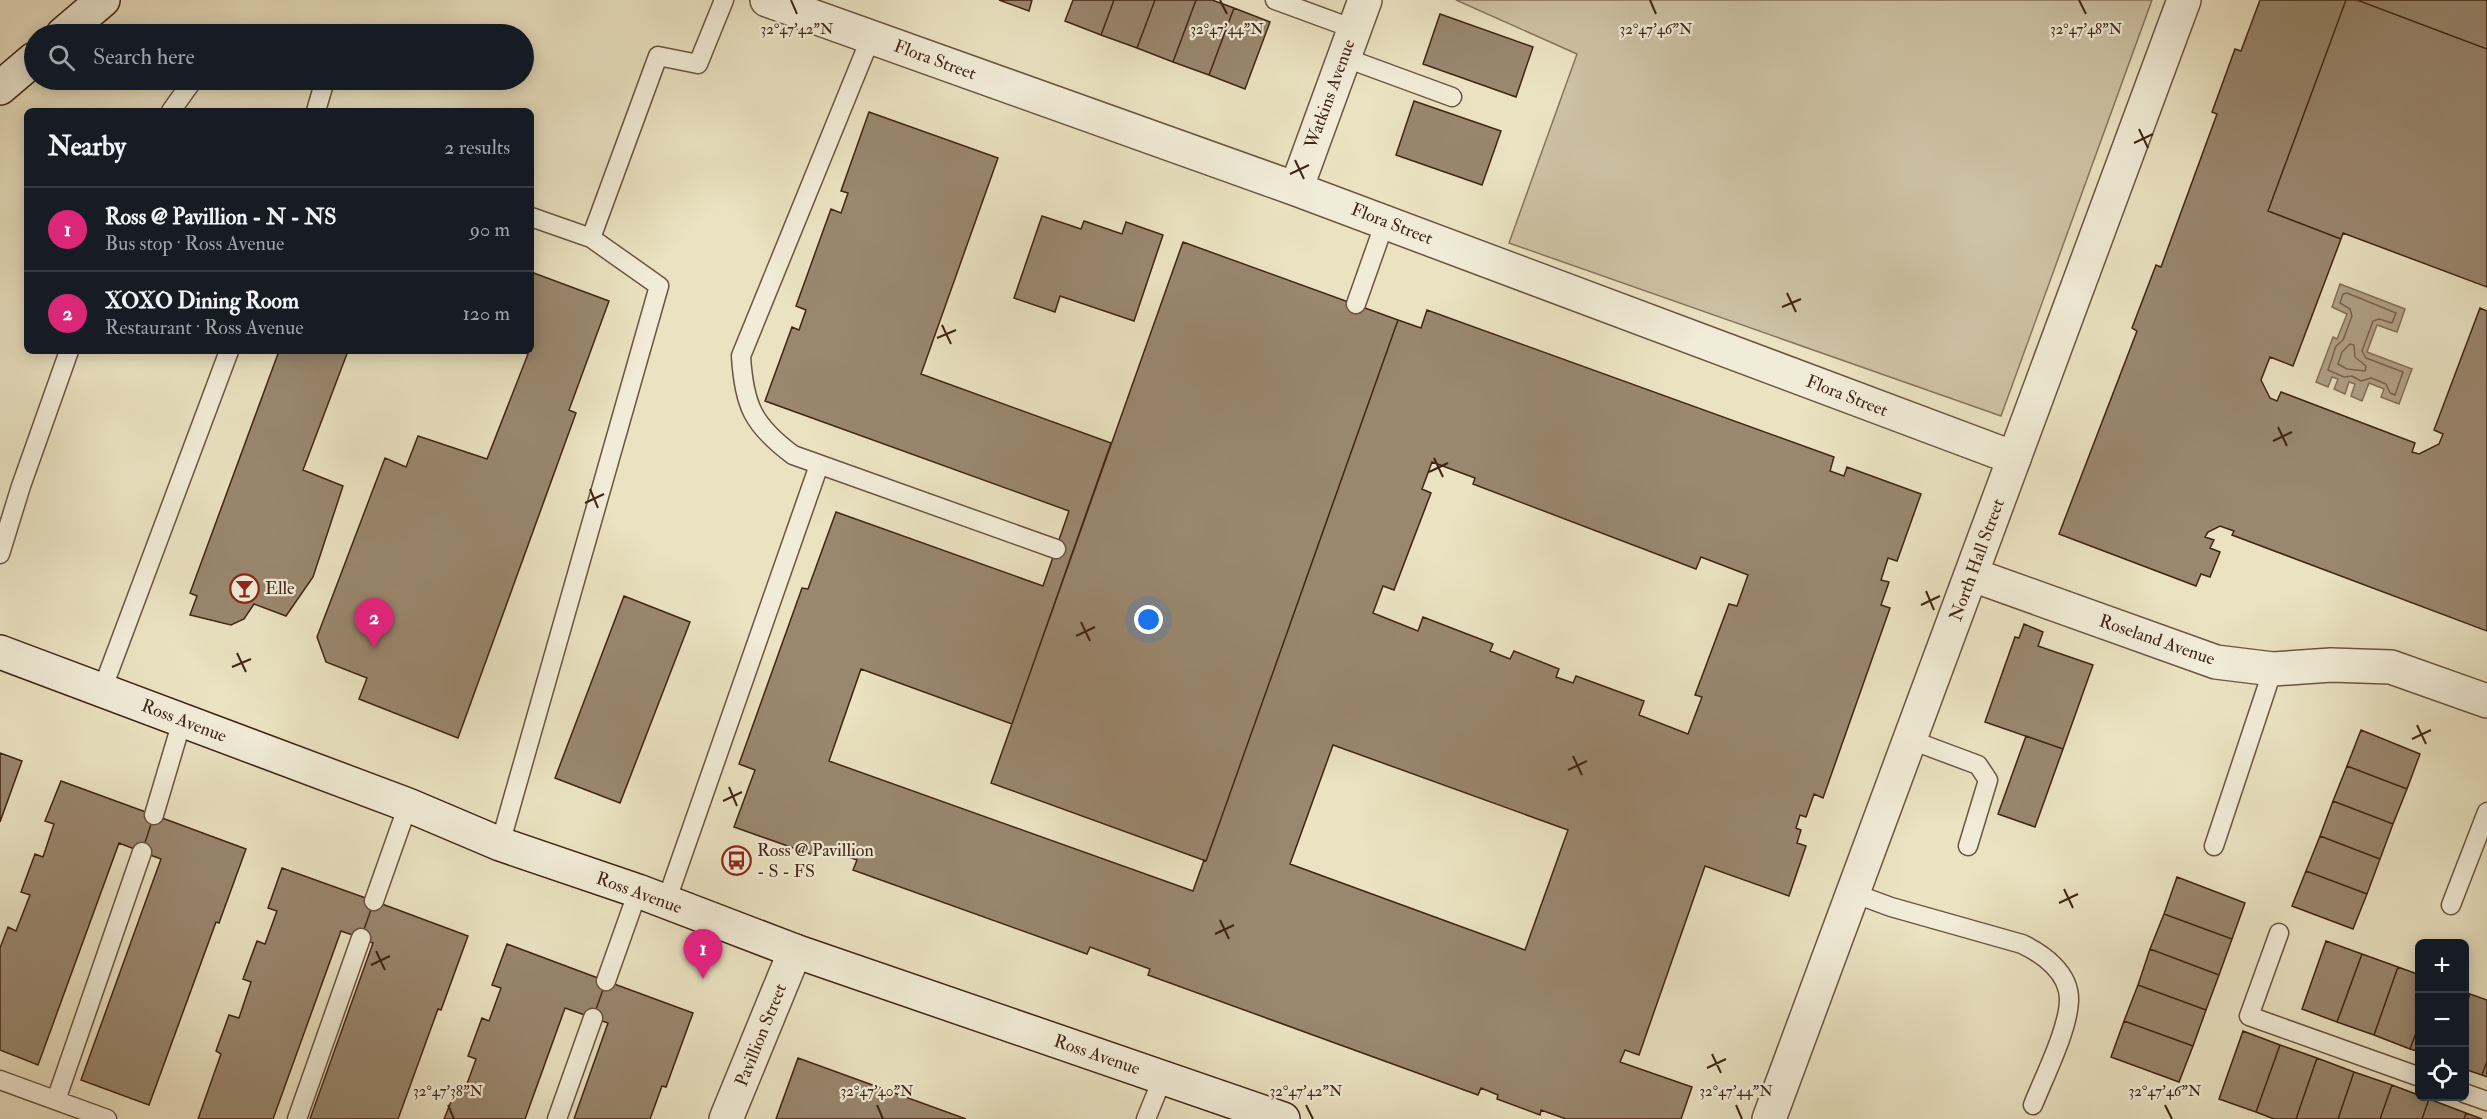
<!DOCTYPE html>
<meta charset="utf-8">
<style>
body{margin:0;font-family:"IM FELL Double Pica",serif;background:#242831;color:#f1f3f6}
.controls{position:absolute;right:18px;bottom:18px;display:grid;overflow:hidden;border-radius:9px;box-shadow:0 3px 15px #0003}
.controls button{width:54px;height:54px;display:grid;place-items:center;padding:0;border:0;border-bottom:2px solid #363941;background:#171b24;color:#f1f3f6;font:30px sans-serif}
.you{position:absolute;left:1149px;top:620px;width:21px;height:21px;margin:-15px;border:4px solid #fff;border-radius:50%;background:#1a73e8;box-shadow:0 0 0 9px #1a73e833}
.badge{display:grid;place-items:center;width:39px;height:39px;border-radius:50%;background:#db2777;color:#fff;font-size:20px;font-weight:700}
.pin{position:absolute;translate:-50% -50px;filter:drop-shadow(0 2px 3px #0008)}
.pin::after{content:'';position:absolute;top:32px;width:21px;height:18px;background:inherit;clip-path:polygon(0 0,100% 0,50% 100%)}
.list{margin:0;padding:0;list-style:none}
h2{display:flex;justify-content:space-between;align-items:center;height:78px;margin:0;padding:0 24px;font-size:26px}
h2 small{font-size:20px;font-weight:400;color:#9ea1a6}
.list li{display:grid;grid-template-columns:39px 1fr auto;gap:18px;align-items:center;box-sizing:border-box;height:84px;padding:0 24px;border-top:2px solid #363941}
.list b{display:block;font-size:22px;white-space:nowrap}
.list p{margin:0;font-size:20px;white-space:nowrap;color:#9ea1a6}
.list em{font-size:20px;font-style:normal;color:#9ea1a6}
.icon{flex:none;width:33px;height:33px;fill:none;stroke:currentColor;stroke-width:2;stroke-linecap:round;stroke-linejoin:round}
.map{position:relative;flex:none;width:2487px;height:1119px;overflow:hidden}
.search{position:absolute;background:#171b24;box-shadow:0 3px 15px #0003;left:24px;top:24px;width:510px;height:66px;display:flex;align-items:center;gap:15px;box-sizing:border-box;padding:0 21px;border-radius:33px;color:#9ea1a6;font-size:22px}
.panel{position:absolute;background:#171b24;box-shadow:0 3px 15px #0003;left:24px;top:108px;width:510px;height:246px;border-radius:9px}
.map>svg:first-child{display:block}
.green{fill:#cdc2a4;stroke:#88735c;stroke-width:1.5}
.water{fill:#b1a187;stroke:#856f59;stroke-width:1.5}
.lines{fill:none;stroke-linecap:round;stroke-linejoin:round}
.shore{stroke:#7a624e;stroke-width:1.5}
.building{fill:#99876e;stroke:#422415;stroke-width:1.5;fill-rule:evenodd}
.service-casing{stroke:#6c5440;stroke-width:21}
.minor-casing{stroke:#6c5440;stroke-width:36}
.tertiary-casing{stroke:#6c5440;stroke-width:36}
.secondary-casing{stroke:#422415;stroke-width:36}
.service{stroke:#f1ecd7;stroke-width:18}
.minor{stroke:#f1ecd7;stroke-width:33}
.tertiary{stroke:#f1ecd7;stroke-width:33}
.secondary{stroke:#f1ecd7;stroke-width:33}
.ticks{fill:none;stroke:#422415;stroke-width:2}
.labels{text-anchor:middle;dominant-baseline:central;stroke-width:4.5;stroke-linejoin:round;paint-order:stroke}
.street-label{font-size:18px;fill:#422415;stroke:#f1ecd7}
.poi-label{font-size:18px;fill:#422415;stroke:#f1ecd7;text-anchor:start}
.ticks-label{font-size:15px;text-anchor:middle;fill:#422415;stroke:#f1ecd7;stroke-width:4.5;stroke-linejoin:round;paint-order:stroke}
</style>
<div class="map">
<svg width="2487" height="1119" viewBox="0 0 2487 1119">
<rect width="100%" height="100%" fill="#eae2c1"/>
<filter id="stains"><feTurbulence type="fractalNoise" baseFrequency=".00333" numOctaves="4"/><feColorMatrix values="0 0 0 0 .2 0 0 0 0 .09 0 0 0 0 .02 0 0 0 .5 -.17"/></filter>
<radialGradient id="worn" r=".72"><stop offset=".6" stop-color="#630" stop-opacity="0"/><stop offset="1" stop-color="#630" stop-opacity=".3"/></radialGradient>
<path class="green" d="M 1456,0 L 2152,0 L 2001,416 L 1509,243 L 1577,54 Z"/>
<path class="water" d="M 2340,284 L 2405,309 L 2397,332 L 2377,325 L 2367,352 L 2412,369 L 2399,404 L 2381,397 L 2384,389 L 2369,383 L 2362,401 L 2351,396 L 2355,384 L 2349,382 L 2345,394 L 2334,389 L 2338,379 L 2332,377 L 2328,387 L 2316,382 L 2333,337 L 2337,339 L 2347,314 L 2332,307 Z"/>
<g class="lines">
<path class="shore" d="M 2347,293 L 2396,313 L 2392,323 L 2379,319 L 2373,321 L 2362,351 L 2366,358 L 2403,372 L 2395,395 L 2390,393 L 2386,384 L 2371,378 L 2361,381 L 2352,376 L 2344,377 L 2328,370 L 2336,346 L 2343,340 L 2352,316 L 2350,309 L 2340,303 L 2343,294 Z
M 2350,344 L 2354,345 L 2355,357 L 2366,366 L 2365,371 L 2347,369 L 2338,364 L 2342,352 Z"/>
</g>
<path class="building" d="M 999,0 L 1032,0 L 1029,11 Z
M 1073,0 L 1114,0 L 1101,35 L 1065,21 Z
M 1114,0 L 1155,0 L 1137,48 L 1101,35 Z
M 1155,0 L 1196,0 L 1173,62 L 1137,48 Z
M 1196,0 L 1212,0 L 1234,8 L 1209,75 L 1173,62 Z
M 2260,0 L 2346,0 L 2268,211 L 2341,239 L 2293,366 L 2270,357 L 2261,380 L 2270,398 L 2277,401 L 2281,392 L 2415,443 L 2412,452 L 2419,454 L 2439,444 L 2443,434 L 2434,430 L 2480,308 L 2487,311 L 2487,631 L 2232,535 L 2234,531 L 2220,526 L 2208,532 L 2205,537 L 2214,540 L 2210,548 L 2220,552 L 2210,577 L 2201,574 L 2196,586 L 2059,534 L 2137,331 L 2132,328 L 2156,265 L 2161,267 L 2217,114 L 2212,112 L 2235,49 L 2241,51 Z
M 2346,0 L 2357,0 L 2487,49 L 2487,287 L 2343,233 L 2341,239 L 2268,211 Z
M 2357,0 L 2487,0 L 2487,49 Z
M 1234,8 L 1270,22 L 1245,89 L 1209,75 Z
M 1440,14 L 1533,47 L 1516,97 L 1423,64 Z
M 1414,101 L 1501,131 L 1482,185 L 1396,155 Z
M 869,112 L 998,158 L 921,374 L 1111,443 L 1012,724 L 861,669 L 829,761 L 1193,891 L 1204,860 L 1206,861 L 1398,320 L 1421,328 L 1427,310 L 1834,457 L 1830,471 L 1844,476 L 1847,467 L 1921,494 L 1897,561 L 1888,558 L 1881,580 L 1889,582 L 1881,605 L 1890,608 L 1823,798 L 1814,794 L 1806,817 L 1800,815 L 1796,828 L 1801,830 L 1797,843 L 1806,846 L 1789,896 L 1705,866 L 1639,1055 L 1625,1050 L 1620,1062 L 1692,1087 L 1681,1119 L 1566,1119 L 1541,1110 L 1540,1115 L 1497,1099 L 1498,1095 L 1481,1088 L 1478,1095 L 1148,975 L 1150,969 L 1090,947 L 1087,954 L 853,870 L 857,860 L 819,846 L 816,856 L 734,827 L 755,770 L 739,764 L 802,588 L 808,589 L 836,512 L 1043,586 L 1069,511 L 765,401 L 792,327 L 799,330 L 806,310 L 796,306 L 831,209 L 841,213 L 848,193 L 841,191 ZM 1432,462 L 1475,478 L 1473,484 L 1696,569 L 1701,557 L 1748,575 L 1737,606 L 1729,604 L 1695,695 L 1702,697 L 1688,734 L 1639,715 L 1644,701 L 1576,676 L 1573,683 L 1556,677 L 1559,669 L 1514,651 L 1510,659 L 1490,651 L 1493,644 L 1423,617 L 1418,631 L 1373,613 L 1383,586 L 1394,590 L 1431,493 L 1422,489 ZM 1333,745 L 1568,830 L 1525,950 L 1290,864 Z
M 1042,216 L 1081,229 L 1084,221 L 1122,234 L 1126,222 L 1163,235 L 1134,321 L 1060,296 L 1055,312 L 1014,298 Z
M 1183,242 L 1398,320 L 1206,861 L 991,783 Z
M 531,272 L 609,301 L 569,410 L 576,413 L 458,738 L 359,699 L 367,678 L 326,662 L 317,637 L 385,458 L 406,467 L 418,436 L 487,459 L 528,354 L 519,351 L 531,351 Z
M 279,351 L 348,351 L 303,470 L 343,486 L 313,577 L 286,616 L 254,604 L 244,619 L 231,625 L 190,615 L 197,596 L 190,593 Z
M 624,596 L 690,622 L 620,803 L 555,778 Z
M 2024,624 L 2043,632 L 2038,646 L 2093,665 L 2063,749 L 1985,722 L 2015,637 L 2019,638 Z
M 2361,730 L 2420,754 L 2407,789 L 2347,766 Z
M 2026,736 L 2063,749 L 2035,827 L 1998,814 Z
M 0,753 L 22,761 L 0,822 Z
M 2347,766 L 2407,789 L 2393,824 L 2333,801 Z
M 61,781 L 154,815 L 142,852 L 119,843 L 38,1065 L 0,1050 L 0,948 L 8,927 L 16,931 L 30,895 L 21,892 L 35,854 L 43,857 L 54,824 L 45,821 Z
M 2333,801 L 2393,824 L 2380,859 L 2320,836 Z
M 154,815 L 246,849 L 219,923 L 216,922 L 149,1105 L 81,1080 L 161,859 L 142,852 Z
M 2320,836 L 2380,859 L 2367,894 L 2306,871 Z
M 282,868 L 374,901 L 361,938 L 341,931 L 273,1119 L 198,1119 L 221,1054 L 216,1051 L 229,1015 L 239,1018 L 251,982 L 243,979 L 257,941 L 265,944 L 277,911 L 268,908 Z
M 2306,871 L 2367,894 L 2353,929 L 2292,906 Z
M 2177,877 L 2245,903 L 2232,939 L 2164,914 Z
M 374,901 L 468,936 L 441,1010 L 438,1009 L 398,1119 L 310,1119 L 373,943 L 361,938 Z
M 2164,914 L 2232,939 L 2219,975 L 2150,949 Z
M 2326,941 L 2362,954 L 2337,1022 L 2302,1009 Z
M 507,944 L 606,981 L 593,1018 L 565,1008 L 525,1119 L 444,1119 L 455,1092 L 463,1095 L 476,1059 L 468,1056 L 482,1018 L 489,1021 L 501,988 L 492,985 Z
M 2150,949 L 2219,975 L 2206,1010 L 2138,985 Z
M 2362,954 L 2398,967 L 2374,1035 L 2337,1022 Z
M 2398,967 L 2420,975 L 2420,1022 L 2410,1049 L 2374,1035 Z
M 606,981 L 693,1013 L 666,1087 L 662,1086 L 650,1119 L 574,1119 L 608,1023 L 593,1018 Z
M 2138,985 L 2206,1010 L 2193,1046 L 2124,1021 Z
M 2464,992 L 2470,994 L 2464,1010 Z
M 2470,994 L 2487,1000 L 2487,1061 L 2482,1075 L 2464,1069 L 2464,1010 Z
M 2124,1021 L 2193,1046 L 2179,1082 L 2111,1057 Z
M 2420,1022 L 2420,1052 L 2410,1049 Z
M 2243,1031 L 2280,1045 L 2256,1112 L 2219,1099 Z
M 2280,1045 L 2317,1058 L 2296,1119 L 2274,1119 L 2256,1112 Z
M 798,1058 L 966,1119 L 776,1119 Z
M 2317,1058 L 2354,1072 L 2338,1119 L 2296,1119 Z
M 2487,1061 L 2487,1077 L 2482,1075 Z
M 2354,1072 L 2392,1085 L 2380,1119 L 2338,1119 Z
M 2392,1085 L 2429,1099 L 2422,1119 L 2380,1119 Z
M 2429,1099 L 2466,1113 L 2464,1119 L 2422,1119 Z
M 2466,1113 L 2482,1119 L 2464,1119 Z"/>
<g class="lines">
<defs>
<path id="service" d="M 1275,0 L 1354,29
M 871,37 L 741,356 C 744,406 753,425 793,455 L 1056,549
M 1343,57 L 1452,97
M 171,111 L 193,80
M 316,111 L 325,80
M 531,217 L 591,238
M 1356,304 L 1385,222
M 0,554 L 21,486 L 69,351
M 102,690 L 229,351
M 1911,740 L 1978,765 L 1988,780 L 1968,846
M 154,815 L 182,721
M 500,844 L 659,286 L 591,238 L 658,56 L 698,64 L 724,0
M 2214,846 L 2273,669
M 1853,893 L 1891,907 L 2022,944 C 2043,954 2070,973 2069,1001 C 2068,1030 2044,1077 2033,1105
M 374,901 L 408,805
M 666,902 L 819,465
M 2451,905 L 2487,812
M 2279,933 L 2249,1016 L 2420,1077
M 606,981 L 638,891
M 0,1080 L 107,1119
M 2464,1093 L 2487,1101
M 56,1100 L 142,852
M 297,1119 L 361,938
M 557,1119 L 593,1018
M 1146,1119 L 1163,1077"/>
<path id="minor" d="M 767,0 L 1296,189 L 2014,458
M 1296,189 L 1365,0
M 1973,575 L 2216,662 L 2273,669 L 2331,665 L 2391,667 L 2487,701
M 726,1119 L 795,951"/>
<path id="tertiary" d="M 1769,1119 L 2184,0"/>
<path id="secondary" d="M 63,34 L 103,0
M 0,88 L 34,59
M 0,652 L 408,805 L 500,844 L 638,891 L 795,951 L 1283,1119"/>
</defs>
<use href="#service" class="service-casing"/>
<use href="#minor" class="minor-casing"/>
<use href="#tertiary" class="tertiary-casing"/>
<use href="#secondary" class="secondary-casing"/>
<use href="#service" class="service"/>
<use href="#minor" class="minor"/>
<use href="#tertiary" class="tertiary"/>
<use href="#secondary" class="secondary"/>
</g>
<path class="ticks" d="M 791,0 L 797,14M 1220,0 L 1227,14M 1650,0 L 1656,14M 2079,0 L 2086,14M 2139,129 L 2148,148M 2134,143 L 2153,134M 1295,160 L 1304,179M 1290,174 L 1309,165M 1787,293 L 1796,312M 1782,307 L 1801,299M 942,325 L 951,344M 937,338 L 956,330M 2278,427 L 2287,446M 2273,441 L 2292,432M 1434,458 L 1443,477M 1429,472 L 1448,463M 590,489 L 598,508M 585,503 L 604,494M 1926,591 L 1934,610M 1921,605 L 1940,596M 1081,622 L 1090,641M 1076,636 L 1095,627M 237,653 L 246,672M 232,667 L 251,659M 2417,725 L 2426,744M 2412,739 L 2431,730M 1573,756 L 1582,775M 1568,770 L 1587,761M 729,787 L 737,806M 723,801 L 742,792M 2064,889 L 2073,908M 2059,903 L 2078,894M 1220,920 L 1229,939M 1215,934 L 1234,925M 376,951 L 385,970M 371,965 L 390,956M 1712,1054 L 1721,1073M 1707,1068 L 1726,1059M 448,1105 L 454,1119M 877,1105 L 883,1119M 1306,1105 L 1313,1119M 1736,1105 L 1742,1119M 2165,1105 L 2172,1119"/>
<defs>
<symbol id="bar-ring" viewBox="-11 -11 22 22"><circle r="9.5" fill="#f1ecd7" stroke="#8f2418" stroke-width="1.5"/><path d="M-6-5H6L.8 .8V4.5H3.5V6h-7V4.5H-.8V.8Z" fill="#8f2418"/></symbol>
<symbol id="bus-ring" viewBox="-11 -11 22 22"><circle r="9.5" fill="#f1ecd7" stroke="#8f2418" stroke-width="1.5"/><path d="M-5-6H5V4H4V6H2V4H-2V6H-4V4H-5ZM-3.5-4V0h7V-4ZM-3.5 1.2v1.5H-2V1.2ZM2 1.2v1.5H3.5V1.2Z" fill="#8f2418"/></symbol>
</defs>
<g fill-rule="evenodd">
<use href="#bar-ring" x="228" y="572" width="33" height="33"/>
<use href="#bus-ring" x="720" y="844" width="33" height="33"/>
</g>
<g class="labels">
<g class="street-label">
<text transform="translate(935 60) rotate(20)">Flora Street</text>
<text transform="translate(1330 94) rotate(-70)">Watkins Avenue</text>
<text transform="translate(1392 224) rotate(21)">Flora Street</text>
<text transform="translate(1847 396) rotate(21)">Flora Street</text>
<text transform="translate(1977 560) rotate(-70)">North Hall Street</text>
<text transform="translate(2157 640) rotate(19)">Roseland Avenue</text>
<text transform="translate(184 721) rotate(21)">Ross Avenue</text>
<text transform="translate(639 893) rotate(20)">Ross Avenue</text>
<text transform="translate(761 1035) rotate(-68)">Pavillion Street</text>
<text transform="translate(1097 1055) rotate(19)">Ross Avenue</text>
</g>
<g class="poi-label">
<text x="265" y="588">Elle</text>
<text x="757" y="850">Ross @ Pavillion<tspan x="757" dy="21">- S - FS</tspan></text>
</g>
</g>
<g class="ticks-label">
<text x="797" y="34">32°47'42"N</text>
<text x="1227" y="34">32°47'44"N</text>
<text x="1656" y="34">32°47'46"N</text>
<text x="2086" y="34">32°47'48"N</text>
<text x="448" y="1096">32°47'38"N</text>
<text x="877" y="1096">32°47'40"N</text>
<text x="1306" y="1096">32°47'42"N</text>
<text x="1736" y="1096">32°47'44"N</text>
<text x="2165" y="1096">32°47'46"N</text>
</g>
<rect width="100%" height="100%" filter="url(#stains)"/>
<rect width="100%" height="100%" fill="url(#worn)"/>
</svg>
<div class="controls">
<button>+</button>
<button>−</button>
<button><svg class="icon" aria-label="locate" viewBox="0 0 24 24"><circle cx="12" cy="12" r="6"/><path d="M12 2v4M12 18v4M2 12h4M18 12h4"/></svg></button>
</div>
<div class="you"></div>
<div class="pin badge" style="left:703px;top:979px">1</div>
<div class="pin badge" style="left:374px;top:648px">2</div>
<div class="search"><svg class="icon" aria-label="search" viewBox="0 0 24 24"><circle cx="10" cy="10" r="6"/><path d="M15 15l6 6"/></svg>Search here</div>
<section class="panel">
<h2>Nearby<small>2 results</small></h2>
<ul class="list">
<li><span class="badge">1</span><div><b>Ross @ Pavillion - N - NS</b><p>Bus stop · Ross Avenue</p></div><em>90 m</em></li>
<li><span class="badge">2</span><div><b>XOXO Dining Room</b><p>Restaurant · Ross Avenue</p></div><em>120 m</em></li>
</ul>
</section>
</div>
